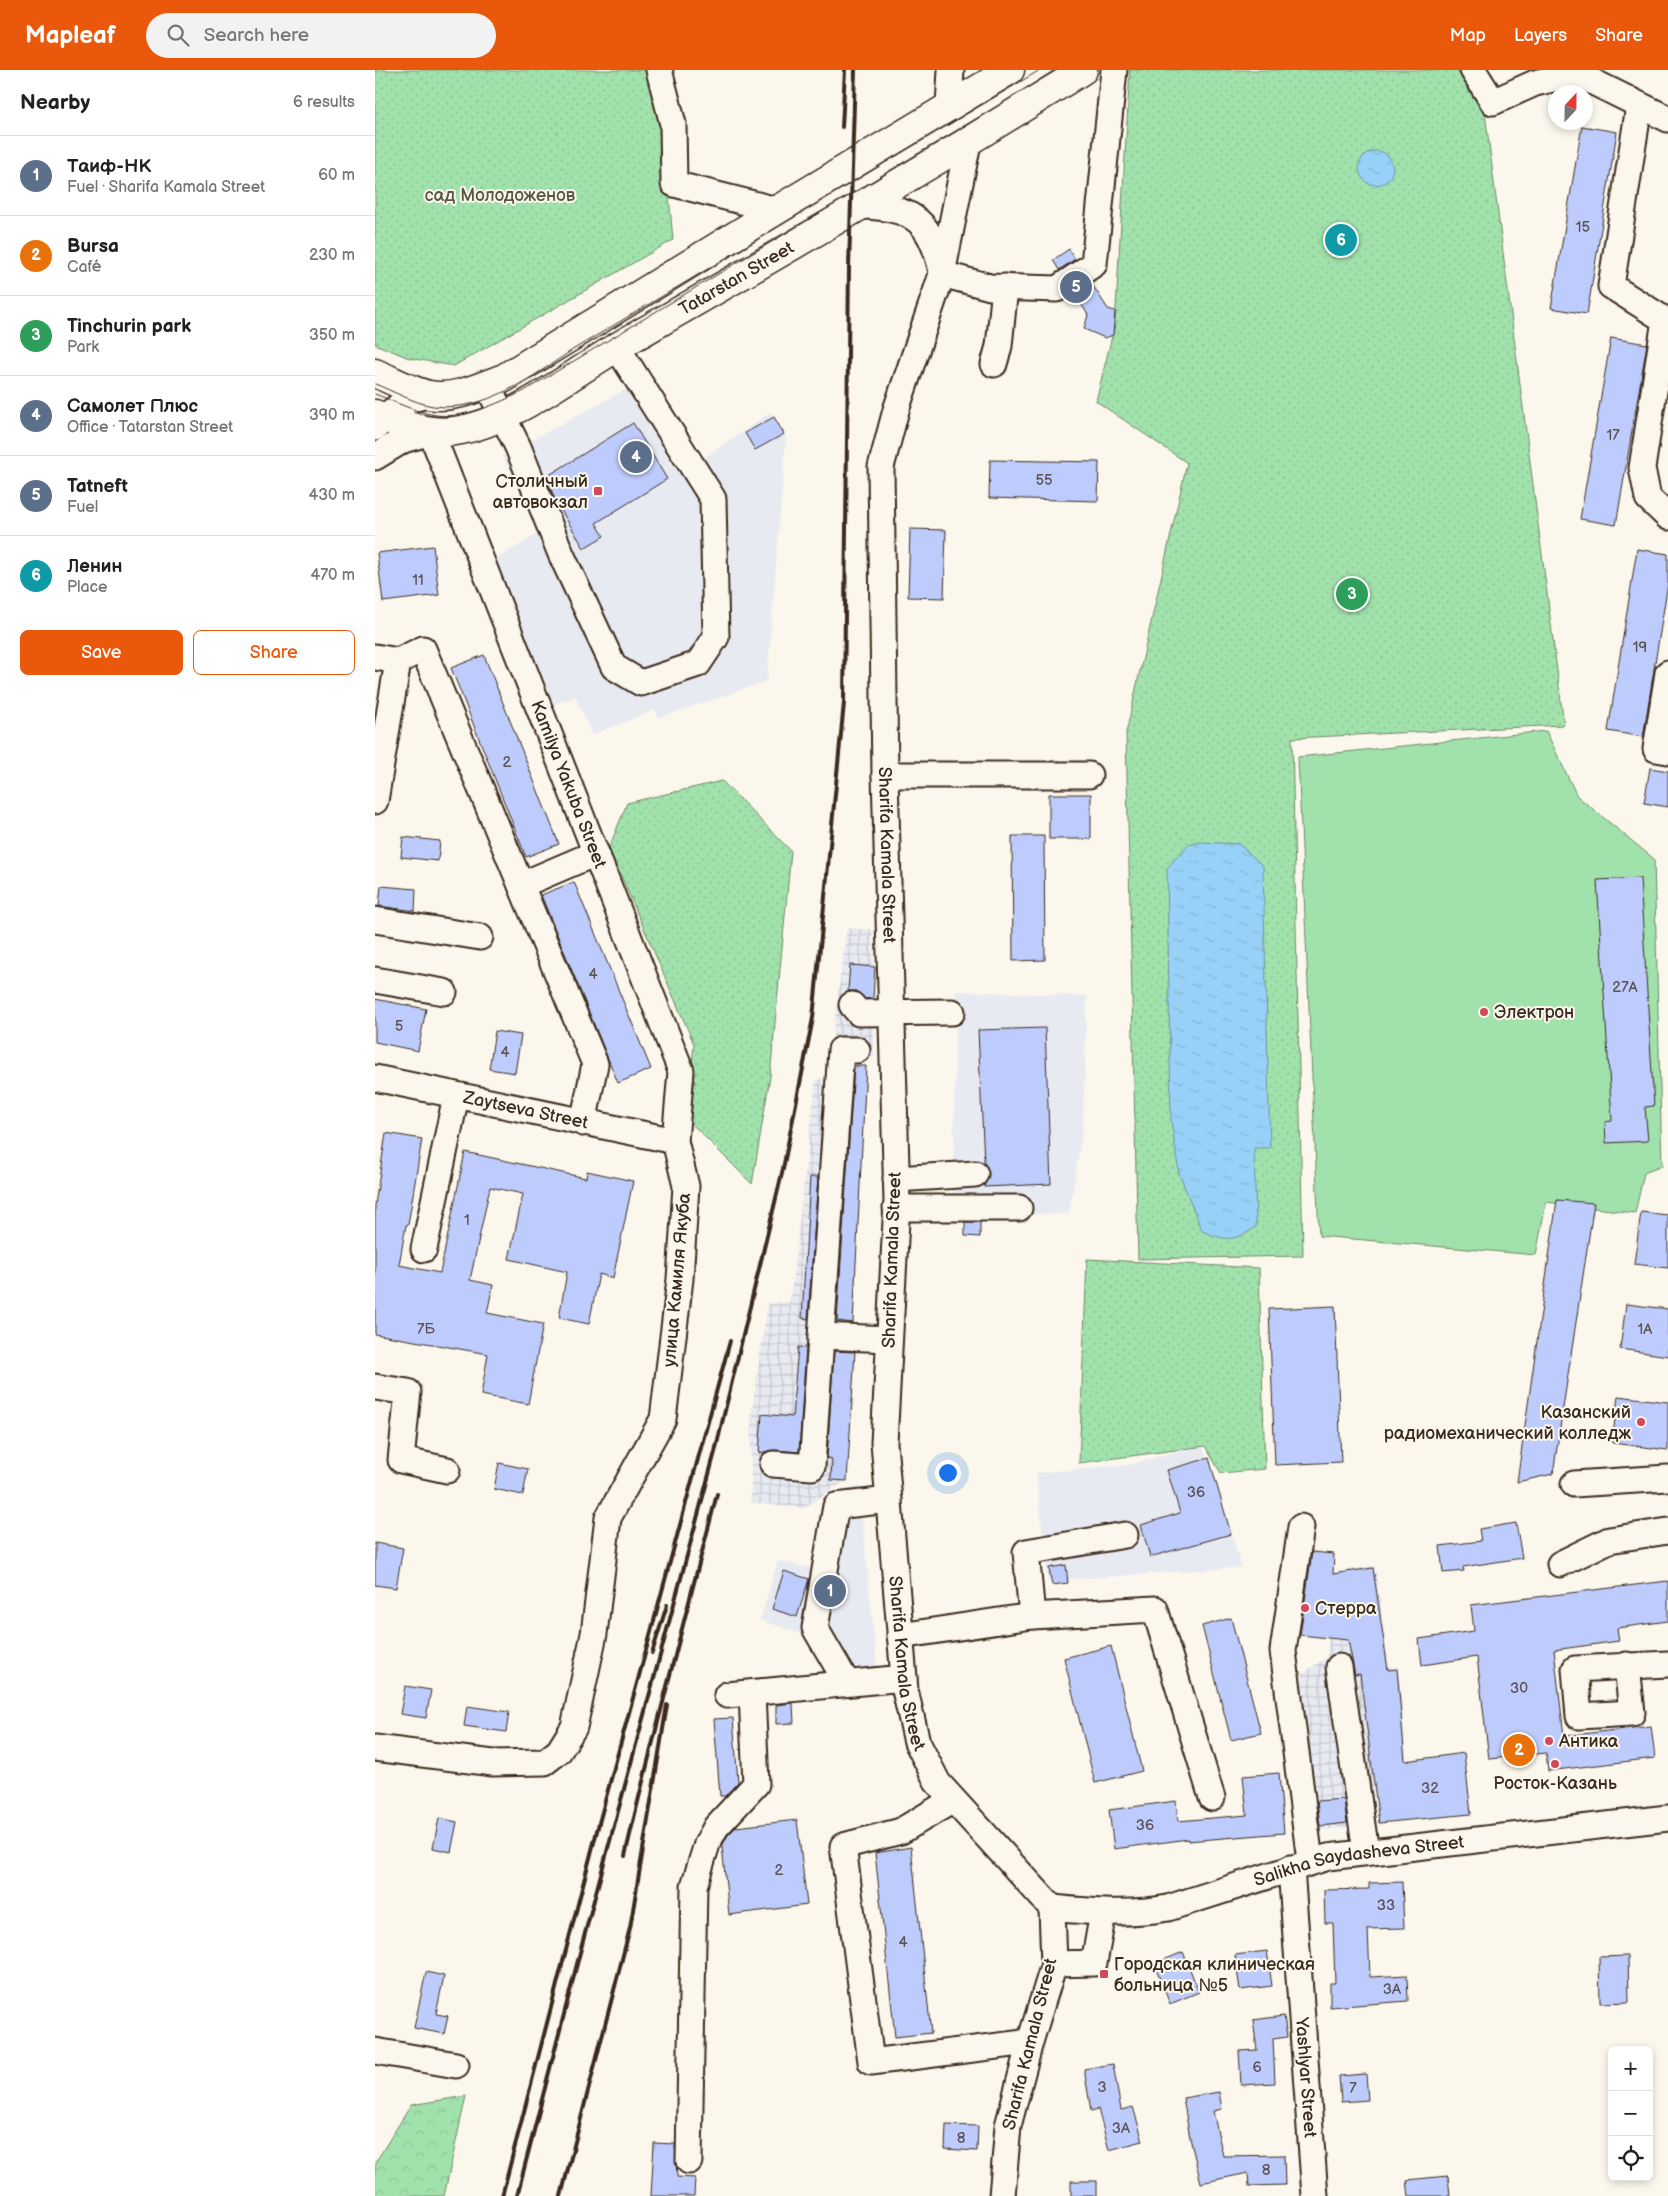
<!DOCTYPE html>
<meta charset="utf-8">
<style>
body{margin:0;font-family:"Balsamiq Sans",sans-serif;background:#f2f2f2;color:#202124}
.controls{position:absolute;right:15px;bottom:15px;display:grid;overflow:hidden;border-radius:8px;box-shadow:0 2px 8px #0003}
.controls button{width:45px;height:45px;display:grid;place-items:center;padding:0;border:0;border-bottom:1px solid #e0e0e0;background:#fff;color:#202124;font:25px sans-serif}
.compass{position:absolute;left:1173px;top:15px;width:45px;height:45px;border-radius:50%;background:#fff;box-shadow:0 2px 8px #0003;rotate:22deg}
.you{position:absolute;left:572px;top:1402px;width:18px;height:18px;margin:-12px;border:4px solid #fff;border-radius:50%;background:#1a73e8;box-shadow:0 0 0 8px #1a73e833}
.badge{display:grid;place-items:center;width:32px;height:32px;border-radius:50%;background:#ea580c;color:#fff;font-size:16px;font-weight:700}
.pin{position:absolute;translate:-50% -50%;border:2px solid #fff;box-shadow:0 1px 5px #0006}
.list{margin:0;padding:0;list-style:none}
h2{display:flex;justify-content:space-between;align-items:center;height:65px;margin:0;padding:0 20px;font-size:21px}
h2 small{font-size:16px;font-weight:400;color:#757577}
.list li{display:grid;grid-template-columns:32px 1fr auto;gap:15px;align-items:center;box-sizing:border-box;height:80px;padding:0 20px;border-top:1px solid #e0e0e0}
.list b{display:block;font-size:19px;white-space:nowrap}
.list p{margin:0;font-size:16px;white-space:nowrap;color:#757577}
.list em{font-size:16px;font-style:normal;color:#757577}
.actions{display:flex;gap:10px;padding:15px 20px}
.actions a{flex:1;padding:11px 0;border:1px solid #ea580c;border-radius:8px;text-align:center;font-size:18px;color:#ea580c}
.actions .main{background:#ea580c;color:#fff}
.icon{flex:none;width:28px;height:28px;fill:none;stroke:currentColor;stroke-width:2;stroke-linecap:round;stroke-linejoin:round}
.map{position:relative;flex:none;width:1293px;height:2126px;overflow:hidden}
header{display:flex;align-items:center;gap:30px;box-sizing:border-box;height:70px;padding:0 25px;background:#ea580c;color:#fff}
header strong{font-size:24px}
nav{display:flex;gap:28px;margin-inline-start:auto;font-size:18px}
.search{width:350px;height:45px;background:#f2f2f2;display:flex;align-items:center;gap:12px;box-sizing:border-box;padding:0 18px;border-radius:28px;color:#757577;font-size:19px}
main{display:flex}
aside{flex:1;background:#fff}
.map>svg:first-child{display:block}
.built{fill:#e8eaf1}
.industrial{fill:url(#industrial-grid)}
.grass{fill:url(#grass-dots);stroke:#6e8665}
.forest{fill:url(#forest-crowns);stroke:#6e8665}
.pitch{fill:#a1e2ac;stroke:#6e8665}
.water{fill:url(#water-ripples);stroke:#738ea0}
.building{fill:#bdccfc;stroke:#3b2a1e}
.lines{fill:none;stroke-linecap:round;stroke-linejoin:round}
.minor-casing{stroke:#3b2a1e;stroke-width:29}
.major-casing{stroke:#3b2a1e;stroke-width:31}
.minor{stroke:#fbf7ec;stroke-width:25}
.major{stroke:#fbf7ec;stroke-width:28}
.tram{stroke:#3b2a1e;stroke-width:1}
.rail{stroke:#3b2a1e;stroke-width:4}
.poi-dot{fill:#d1495b;stroke:#fbf7ec;stroke-width:2}
.labels{text-anchor:middle;dominant-baseline:central;stroke-width:4;stroke-linejoin:round;paint-order:stroke}
.number-label{font-size:15px;fill:#5c5256}
.park-label{font-size:18px;fill:#545842;stroke:#fbf7ec}
.street-label{font-size:18px;fill:#3b2a1e;stroke:#fbf7ec}
.poi-label{font-size:18px;fill:#3b2a1e;stroke:#fbf7ec;text-anchor:start}
</style>
<header>
<strong>Mapleaf</strong>
<div class="search"><svg class="icon" aria-label="search" viewBox="0 0 24 24"><circle cx="10" cy="10" r="6"/><path d="M15 15l6 6"/></svg>Search here</div>
<nav><a>Map</a><a>Layers</a><a>Share</a></nav>
</header>
<main>
<aside>
<h2>Nearby<small>6 results</small></h2>
<ul class="list">
<li><span class="badge" style="background:#5c6f8a">1</span><div><b>Таиф-НК</b><p>Fuel · Sharifa Kamala Street</p></div><em>60 m</em></li>
<li><span class="badge" style="background:#e8710a">2</span><div><b>Bursa</b><p>Café</p></div><em>230 m</em></li>
<li><span class="badge" style="background:#2e9e5b">3</span><div><b>Tinchurin park</b><p>Park</p></div><em>350 m</em></li>
<li><span class="badge" style="background:#5c6f8a">4</span><div><b>Самолет Плюс</b><p>Office · Tatarstan Street</p></div><em>390 m</em></li>
<li><span class="badge" style="background:#5c6f8a">5</span><div><b>Tatneft</b><p>Fuel</p></div><em>430 m</em></li>
<li><span class="badge" style="background:#0f9aa8">6</span><div><b>Ленин</b><p>Place</p></div><em>470 m</em></li>
</ul>
<div class="actions"><a class="main">Save</a><a>Share</a></div>
</aside>
<div class="map">
<svg width="1293" height="2126" viewBox="0 0 1293 2126">
<defs>
<pattern id="industrial-grid" width="8" height="8" patternUnits="userSpaceOnUse" patternTransform="scale(1.25)"><rect width="8" height="8" fill="#e8eaf1"/><path d="M0 4h8M4 0v8" fill="none" stroke="#c8c9ce"/></pattern>
<pattern id="grass-dots" width="8" height="8" patternUnits="userSpaceOnUse" patternTransform="scale(1.25)"><rect width="8" height="8" fill="#a1e2ac"/><path d="M2 2h.1M6 6h.1" fill="none" stroke="#8cc294" stroke-width="1.8" stroke-linecap="round"/></pattern>
<pattern id="forest-crowns" width="20" height="18" patternUnits="userSpaceOnUse" patternTransform="scale(1.25)"><rect width="20" height="18" fill="#a1e2ac"/><path d="M2 6a3 3 0 1 1 6 0M12 15a3 3 0 1 1 6 0" fill="none" stroke="#8cc294"/></pattern>
<pattern id="water-ripples" width="26" height="14" patternUnits="userSpaceOnUse" patternTransform="scale(1.25)"><rect width="26" height="14" fill="#98d1f7"/><path d="M2 4q2-2 4 0t4 0M15 11q2-2 4 0t4 0" fill="none" stroke="#84b4d3"/></pattern>
</defs>
<rect width="100%" height="100%" fill="#fbf7ec"/>
<filter id="ink" filterUnits="userSpaceOnUse"><feTurbulence type="fractalNoise" baseFrequency=".02" numOctaves="2"/><feDisplacementMap in="SourceGraphic" scale="10" xChannelSelector="R" yChannelSelector="G"/><feConvolveMatrix kernelMatrix="1 2 1 2 8 2 1 2 1" color-interpolation-filters="sRGB"/></filter>
<g filter="url(#ink)">
<path class="built" d="M 278,305 L 323,392 L 396,342 L 411,368 L 392,611 L 284,648 L 280,640 L 217,665 L 200,626 L 177,636 L 117,492 L 161,465 L 166,453 L 127,386 Z
M 581,921 L 712,926 L 708,1057 L 694,1144 L 586,1145 L 578,1142 Z
M 827,1374 L 867,1497 L 673,1511 L 661,1403 L 755,1395 Z
M 484,1416 L 502,1597 L 454,1598 L 426,1564 L 385,1550 L 403,1491 L 434,1498 L 459,1423 Z"/>
<path class="industrial" d="M 472,858 L 498,860 L 499,986 L 481,999 L 470,1411 L 429,1438 L 376,1433 L 376,1346 L 393,1233 L 415,1232 L 441,1010 L 452,1008 Z
M 1000,1496 L 1014,1597 L 1023,1597 L 1034,1715 L 998,1720 L 1001,1754 L 938,1761 L 920,1609 L 952,1587 L 959,1502 Z"/>
<path class="grass" d="M 0,0 L 272,0 L 287,49 L 298,170 L 79,296 L 34,288 L 0,274 Z
M 755,0 L 1082,0 L 1110,43 L 1189,655 L 917,668 L 928,1186 L 763,1189 L 751,663 L 812,393 L 721,331 L 740,254 Z
M 347,711 L 416,781 L 395,1007 L 377,1114 L 311,1048 L 319,974 L 234,778 L 252,733 Z
M 712,1189 L 884,1198 L 890,1399 L 846,1403 L 830,1376 L 704,1393 Z"/>
<path class="forest" d="M 91,2026 L 69,2126 L 0,2126 L 0,2093 L 36,2035 Z"/>
<path class="pitch" d="M 1171,661 L 1202,726 L 1279,789 L 1287,1096 L 1269,1103 L 1260,1143 L 1171,1132 L 1161,1185 L 944,1166 L 923,687 Z"/>
<path class="water" d="M984 98a17 17 0 1 1 34 0a17 17 0 1 1-34 0Z
M 826,772 L 864,774 L 888,796 L 895,1078 L 879,1078 L 881,1157 C 859,1172 851,1171 827,1161 L 804,1103 L 796,1050 L 792,798 L 813,775 Z"/>
<path class="building" d="M 1207,56 L 1242,62 L 1212,244 L 1176,238 Z
M 694,179 L 700,189 L 684,200 L 678,190 Z
M 716,213 L 733,239 L 740,241 L 738,265 L 730,268 L 709,259 L 713,245 L 700,224 Z
M 1236,268 L 1272,274 L 1241,455 L 1205,449 Z
M 399,347 L 409,364 L 380,380 L 370,363 Z
M 258,353 L 292,409 L 221,453 L 229,466 L 209,478 L 181,432 L 171,407 Z
M 615,390 L 724,392 L 723,431 L 614,428 Z
M 535,459 L 571,460 L 569,528 L 533,527 Z
M 58,476 L 64,525 L 8,532 L 2,483 Z
M 1262,479 L 1293,484 L 1293,513 L 1268,667 L 1233,661 Z
M 109,585 L 184,774 L 151,787 L 76,598 Z
M 1275,698 L 1293,701 L 1293,737 L 1269,733 Z
M 674,724 L 716,724 L 716,769 L 674,769 Z
M 637,766 L 669,766 L 670,890 L 638,891 Z
M 28,767 L 65,771 L 63,791 L 26,787 Z
M 1265,808 L 1279,1036 L 1270,1037 L 1273,1071 L 1231,1073 L 1230,1052 L 1237,1051 L 1222,810 Z
M 199,812 L 276,999 L 243,1013 L 166,825 Z
M 6,816 L 41,819 L 40,841 L 4,836 Z
M 475,895 L 500,897 L 498,928 L 490,929 L 481,921 L 473,921 Z
M 0,929 L 51,939 L 43,981 L 0,972 Z
M 670,958 L 676,1114 L 609,1117 L 614,1104 L 609,1093 L 603,960 Z
M 120,961 L 146,965 L 140,1003 L 114,999 Z
M 479,996 L 491,996 L 478,1253 L 462,1251 Z
M 11,1063 L 47,1069 L 33,1155 L 31,1155 L 24,1195 L 65,1203 L 90,1082 L 211,1108 L 212,1101 L 258,1111 L 238,1208 L 224,1204 L 214,1254 L 184,1248 L 192,1202 L 134,1189 L 148,1124 L 115,1117 L 95,1210 L 118,1215 L 112,1243 L 168,1254 L 153,1334 L 106,1325 L 113,1284 L 0,1264 L 0,1135 Z
M 435,1107 L 443,1107 L 433,1249 L 427,1248 Z
M 1182,1130 L 1219,1133 L 1178,1404 L 1142,1412 Z
M 1266,1142 L 1293,1145 L 1293,1198 L 1259,1194 Z
M 590,1152 L 605,1152 L 605,1167 L 590,1166 Z
M 1251,1234 L 1293,1239 L 1293,1286 L 1245,1279 Z
M 960,1236 L 966,1392 L 900,1395 L 894,1239 Z
M 423,1277 L 431,1278 L 424,1382 L 399,1380 L 384,1383 L 387,1344 L 417,1347 Z
M 459,1281 L 480,1282 L 472,1411 L 456,1410 L 457,1389 L 452,1388 Z
M 1243,1326 L 1293,1332 L 1293,1380 L 1237,1373 Z
M 834,1388 L 856,1464 L 775,1487 L 766,1455 L 805,1443 L 792,1400 Z
M 124,1393 L 153,1399 L 148,1425 L 119,1419 Z
M 1141,1453 L 1147,1488 L 1088,1497 L 1089,1501 L 1068,1503 L 1065,1476 L 1106,1471 L 1104,1459 Z
M 0,1473 L 28,1478 L 21,1518 L 0,1515 Z
M 937,1482 L 959,1484 L 958,1504 L 998,1498 L 1013,1600 L 1022,1599 L 1030,1691 L 1089,1683 L 1096,1744 L 1004,1753 L 985,1604 L 980,1605 L 973,1570 L 925,1565 Z
M 691,1495 L 693,1513 L 677,1515 L 674,1498 Z
M 409,1501 L 434,1509 L 422,1547 L 397,1539 Z
M 1293,1511 L 1293,1551 L 1242,1558 L 1244,1571 L 1179,1580 L 1189,1666 L 1276,1656 L 1280,1688 L 1173,1701 L 1171,1683 L 1114,1689 L 1102,1587 L 1047,1595 L 1044,1569 L 1099,1561 L 1096,1535 Z
M 856,1548 L 886,1663 L 856,1670 L 827,1556 Z
M 736,1576 L 767,1701 L 720,1713 L 689,1588 Z
M 30,1616 L 56,1620 L 51,1648 L 25,1644 Z
M 418,1633 L 419,1653 L 401,1654 L 401,1635 Z
M 92,1636 L 134,1642 L 131,1662 L 89,1656 Z
M 358,1648 L 363,1712 L 350,1726 L 345,1726 L 339,1649 Z
M 904,1703 L 909,1763 L 813,1771 L 813,1769 L 739,1779 L 734,1740 L 801,1731 L 803,1751 L 872,1745 L 868,1706 Z
M 969,1729 L 972,1753 L 945,1756 L 942,1731 Z
M 64,1748 L 82,1752 L 76,1782 L 58,1778 Z
M 422,1750 L 432,1835 L 354,1845 L 347,1776 L 353,1765 L 361,1757 Z
M 536,1777 L 556,1963 L 520,1967 L 500,1783 Z
M 1027,1812 L 1029,1858 L 993,1859 L 995,1907 L 1032,1905 L 1033,1931 L 955,1937 L 955,1913 L 960,1913 L 958,1853 L 950,1853 L 949,1820 L 994,1819 L 994,1813 Z
M 892,1881 L 897,1916 L 865,1920 L 860,1885 Z
M 808,1882 L 824,1922 L 795,1934 L 779,1894 Z
M 1253,1886 L 1254,1932 L 1225,1933 L 1224,1887 Z
M 51,1902 L 69,1906 L 61,1944 L 73,1946 L 69,1964 L 39,1958 Z
M 909,1946 L 912,1967 L 898,1969 L 900,2013 L 866,2015 L 864,1981 L 882,1980 L 878,1950 Z
M 738,1994 L 746,2040 L 758,2037 L 768,2071 L 734,2080 L 723,2039 L 716,2041 L 709,1999 Z
M 991,2004 L 993,2030 L 966,2032 L 964,2006 Z
M 844,2022 L 847,2039 L 838,2041 L 848,2086 L 909,2085 L 910,2115 L 874,2116 L 873,2103 L 826,2113 L 815,2068 L 808,2028 Z
M 571,2055 L 603,2056 L 602,2081 L 570,2079 Z
M 279,2073 L 300,2074 L 302,2107 L 320,2108 L 319,2126 L 276,2126 Z
M 1073,2106 L 1075,2126 L 1034,2126 L 1032,2110 Z
M 696,2111 L 722,2111 L 722,2126 L 696,2126 Z"/>
<g class="lines">
<defs>
<g id="minor">
<path d="M 284,0 L 298,54 L 299,114 L 402,140"/>
<path d="M 1098,0 L 1118,32 L 1160,13 L 1182,8 L 1210,8 L 1293,49"/>
<path d="M 574,36 L 576,0"/>
<path d="M 1264,36 L 1236,216 L 1290,250 L 1267,398 L 1273,428 L 1293,447"/>
<path id="s1" d="M 593,73 L 567,204 L 521,340 L 506,397 L 510,705 L 522,1132 L 509,1373 L 530,1620 L 542,1672 L 563,1713 L 677,1838 L 679,1894 L 655,1972 L 633,2056 L 627,2126"/>
<path d="M 489,136 C 540,138 556,152 567,202"/>
<path d="M 567,204 L 615,217 L 682,219 L 719,194 L 739,0"/>
<path d="M 619,294 L 624,276 L 630,217"/>
<path d="M 112,314 L 143,377 L 186,484 L 239,597 L 266,613 L 323,594 L 341,567 L 338,429 L 242,277"/>
<path d="M 0,358 C 17,340 27,330 53,325"/>
<path id="s2" d="M 0,387 L 28,370 L 56,362 L 306,1001 L 300,1071 L 311,1116 L 305,1209 L 288,1349 L 233,1448 L 219,1564 L 199,1657 L 184,1681 L 170,1692 L 118,1693 L 0,1678"/>
<path d="M 0,587 L 23,591 L 0,731"/>
<path d="M 23,591 L 48,579 L 220,994 L 208,1053"/>
<path d="M 1293,603 L 1281,679 L 1293,681"/>
<path d="M 510,705 L 714,705"/>
<path d="M 146,815 L 221,783"/>
<path d="M 0,850 L 105,867"/>
<path d="M 0,910 L 69,922"/>
<path d="M 477,935 L 484,943 L 577,942"/>
<path id="s3" d="M 0,1008 L 300,1071"/>
<path d="M 521,1109 L 600,1104"/>
<path d="M 521,1138 L 644,1138"/>
<path d="M 49,1179 L 81,1026"/>
<path d="M 446,1266 L 514,1269"/>
<path d="M 0,1317 L 33,1322 L 26,1390 L 72,1400"/>
<path d="M 398,1394 L 437,1397 L 466,980 L 482,980"/>
<path d="M 1199,1414 L 1293,1408"/>
<path d="M 926,1457 L 908,1581 L 935,1791"/>
<path d="M 1185,1494 L 1234,1470 L 1293,1461"/>
<path d="M 657,1546 L 651,1482 L 750,1465"/>
<path d="M 525,1566 L 657,1546 L 780,1539 L 837,1728"/>
<path d="M 1252,1595 L 1257,1643 L 1204,1646 L 1200,1599 L 1293,1594"/>
<path d="M 964,1597 L 991,1782"/>
<path d="M 472,1613 L 440,1558 L 461,1436 L 514,1430"/>
<path d="M 352,1625 L 529,1608"/>
<path d="M 578,1730 L 526,1761 L 468,1776 L 496,1992 L 655,1972"/>
<path id="s4" d="M 916,1798 L 940,2126"/>
<path id="s5" d="M 677,1838 C 717,1842 754,1845 793,1838 L 953,1787 L 1293,1748"/>
<path d="M 679,1894 L 719,1893 L 728,1843"/>
<path d="M 0,1981 L 81,1995"/>
<path d="M 314,2091 L 319,1816 L 332,1774 L 341,1757 L 381,1714 L 377,1623"/>
</g>
<g id="major">
<path d="M 0,303 C 17,310 36,321 54,325 C 79,330 106,316 129,308 L 402,140 L 635,0"/>
<path id="s6" d="M 0,344 C 27,355 57,366 86,360 C 143,349 203,299 254,270 C 407,182 559,95 708,0"/>
</g>
</defs>
<use href="#minor" class="minor-casing"/>
<use href="#major" class="major-casing"/>
<use href="#minor" class="minor"/>
<use href="#major" class="major"/>
<path class="tram" d="M 0,314 C 18,321 39,333 58,336 C 110,343 158,306 199,279 L 665,0
M 0,324 C 18,331 36,340 55,344 C 87,351 121,334 149,321 L 682,0"/>
<path class="rail" d="M 467,57 L 470,0
M 277,1583 L 292,1535
M 250,1786 C 278,1665 311,1545 342,1424
M 127,2126 L 224,1753 L 355,1271
M 142,2126 L 209,1867 L 340,1382 L 408,1099 L 438,948 L 469,633 L 474,197 L 480,0
M 186,2126 L 255,1858 L 292,1635"/>
</g>
</g>
<g class="poi-dot">
<rect x="218" y="416" width="10" height="10" rx="2.5"/>
<circle cx="1109" cy="942" r="5"/>
<circle cx="1266" cy="1352" r="5"/>
<circle cx="930" cy="1538" r="5"/>
<circle cx="1174" cy="1671" r="5"/>
<circle cx="1180" cy="1694" r="5"/>
<rect x="724" y="1899" width="10" height="10" rx="2.5"/>
</g>
<g class="labels">
<g class="number-label">
<text x="1208" y="157">15</text>
<text x="1238" y="365">17</text>
<text x="669" y="410">55</text>
<text x="43" y="510">11</text>
<text x="1265" y="577">19</text>
<text x="132" y="692">2</text>
<text x="218" y="904">4</text>
<text x="1250" y="917">27А</text>
<text x="24" y="956">5</text>
<text x="130" y="982">4</text>
<text x="92" y="1150">1</text>
<text x="51" y="1259">7Б</text>
<text x="1270" y="1259">1А</text>
<text x="821" y="1422">36</text>
<text x="1144" y="1618">30</text>
<text x="1055" y="1718">32</text>
<text x="770" y="1755">36</text>
<text x="404" y="1800">2</text>
<text x="1011" y="1835">33</text>
<text x="528" y="1872">4</text>
<text x="1017" y="1919">3А</text>
<text x="882" y="1997">6</text>
<text x="727" y="2017">3</text>
<text x="978" y="2018">7</text>
<text x="746" y="2058">3А</text>
<text x="586" y="2068">8</text>
<text x="891" y="2100">8</text>
</g>
<g class="park-label">
<text x="125" y="125">сад Молодоженов</text>
</g>
<g class="street-label">
<text stroke="none"><textPath href="#s6" startOffset="404">Tatarstan Street</textPath></text>
<text stroke="none"><textPath href="#s2" startOffset="440">Kamilya Yakuba Street</textPath></text>
<text stroke="none"><textPath href="#s1" startOffset="724">Sharifa Kamala Street</textPath></text>
<text stroke="none"><textPath href="#s3" startOffset="154">Zaytseva Street</textPath></text>
<text transform="translate(517 1190) rotate(-88)">Sharifa Kamala Street</text>
<text transform="translate(302 1210) rotate(-85)">улица Камиля Якуба</text>
<text stroke="none"><textPath href="#s1" startOffset="1534">Sharifa Kamala Street</textPath></text>
<text stroke="none"><textPath href="#s5" startOffset="314">Salikha Saydasheva Street</textPath></text>
<text transform="translate(655 1974) rotate(-76)">Sharifa Kamala Street</text>
<text stroke="none"><textPath href="#s4" startOffset="210">Yashlyar Street</textPath></text>
</g>
<g class="poi-label">
<text x="213" y="411" text-anchor="end">Столичный<tspan x="213" dy="21">автовокзал</tspan></text>
<text x="1119" y="942">Электрон</text>
<text x="1256" y="1342" text-anchor="end">Казанский<tspan x="1256" dy="21">радиомеханический колледж</tspan></text>
<text x="940" y="1538">Стерра</text>
<text x="1184" y="1671">Антика</text>
<text x="1180" y="1713" text-anchor="middle">Росток-Казань</text>
<text x="739" y="1894">Городская клиническая<tspan x="739" dy="21">больница №5</tspan></text>
</g>
</g>
</svg>
<div class="controls">
<button>+</button>
<button>−</button>
<button><svg class="icon" aria-label="locate" viewBox="0 0 24 24"><circle cx="12" cy="12" r="6"/><path d="M12 2v4M12 18v4M2 12h4M18 12h4"/></svg></button>
</div>
<svg class="compass" viewBox="-18 -18 36 36"><path d="M0-13l5 13h-10z" fill="#e53935"/><path d="M0 13l5-13h-10z" fill="#757577"/></svg>
<div class="you"></div>
<div class="pin badge" style="left:455px;top:1521px;background:#5c6f8a">1</div>
<div class="pin badge" style="left:1144px;top:1680px;background:#e8710a">2</div>
<div class="pin badge" style="left:977px;top:524px;background:#2e9e5b">3</div>
<div class="pin badge" style="left:261px;top:387px;background:#5c6f8a">4</div>
<div class="pin badge" style="left:701px;top:217px;background:#5c6f8a">5</div>
<div class="pin badge" style="left:966px;top:170px;background:#0f9aa8">6</div>
</div>
</main>
